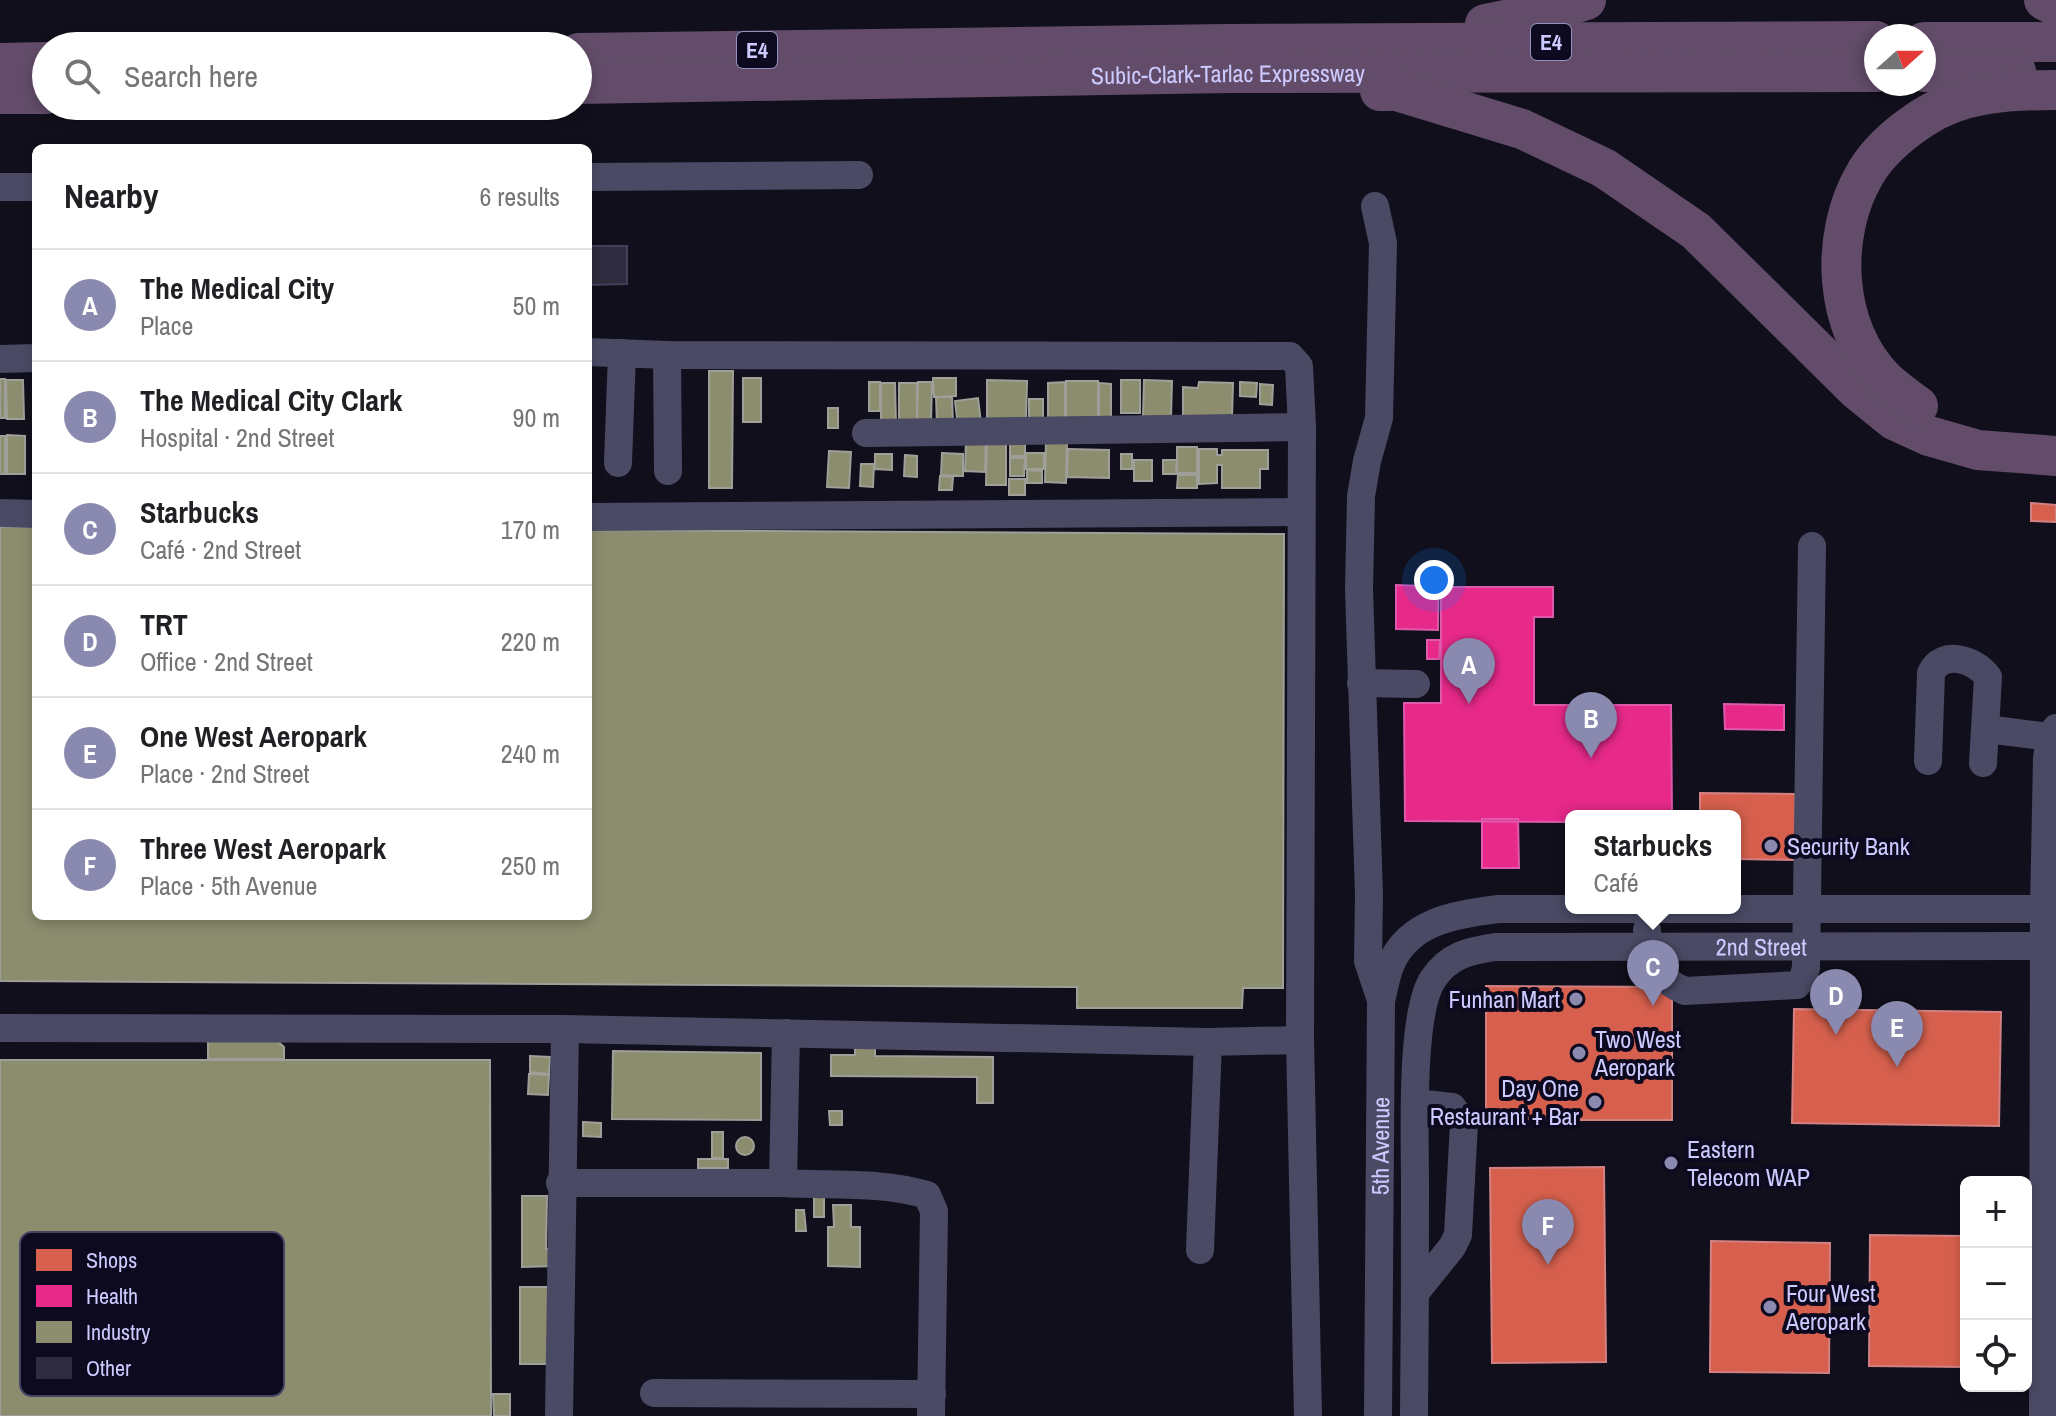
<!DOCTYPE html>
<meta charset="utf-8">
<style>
body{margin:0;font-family:"Archivo Narrow",sans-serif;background:#f2f2f2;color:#202124}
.controls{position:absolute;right:24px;bottom:24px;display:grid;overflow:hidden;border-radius:12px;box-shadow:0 4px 12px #0003}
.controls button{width:72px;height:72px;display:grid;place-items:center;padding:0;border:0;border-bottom:2px solid #e0e0e0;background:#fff;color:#202124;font:40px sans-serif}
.compass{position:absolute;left:1864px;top:24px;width:72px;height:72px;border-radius:50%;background:#fff;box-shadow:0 4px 12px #0003;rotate:69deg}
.you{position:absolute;left:1434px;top:580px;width:28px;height:28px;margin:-20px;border:6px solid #fff;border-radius:50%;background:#1a73e8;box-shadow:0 0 0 12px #1a73e833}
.badge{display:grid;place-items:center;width:52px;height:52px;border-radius:50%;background:#8a89af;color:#fff;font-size:26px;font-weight:700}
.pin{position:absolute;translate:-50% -66px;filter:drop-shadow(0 2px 4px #0008)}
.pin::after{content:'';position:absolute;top:42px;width:28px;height:24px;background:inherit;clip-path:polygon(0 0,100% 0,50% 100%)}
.popup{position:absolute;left:1565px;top:810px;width:176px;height:104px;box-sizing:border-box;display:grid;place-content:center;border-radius:12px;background:#fff;filter:drop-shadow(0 2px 6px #0005);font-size:26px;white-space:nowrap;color:#757577}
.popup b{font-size:30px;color:#202124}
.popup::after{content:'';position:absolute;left:50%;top:100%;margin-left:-16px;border:16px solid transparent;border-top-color:#fff}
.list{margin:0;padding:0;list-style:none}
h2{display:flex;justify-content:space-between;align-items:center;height:104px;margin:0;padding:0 32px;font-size:34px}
h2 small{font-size:26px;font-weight:400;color:#757577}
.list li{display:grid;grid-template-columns:52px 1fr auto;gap:24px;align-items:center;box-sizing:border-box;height:112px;padding:0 32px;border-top:2px solid #e0e0e0}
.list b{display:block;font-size:30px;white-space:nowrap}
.list p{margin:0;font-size:26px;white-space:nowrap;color:#757577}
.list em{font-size:26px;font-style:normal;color:#757577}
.icon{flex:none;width:44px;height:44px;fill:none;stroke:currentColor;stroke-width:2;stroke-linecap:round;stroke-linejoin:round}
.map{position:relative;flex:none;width:2056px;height:1416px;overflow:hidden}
.search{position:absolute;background:#fff;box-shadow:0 4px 12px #0003;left:32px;top:32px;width:560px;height:88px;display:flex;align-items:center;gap:20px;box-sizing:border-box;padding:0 28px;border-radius:44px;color:#757577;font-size:30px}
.panel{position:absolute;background:#fff;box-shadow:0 4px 12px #0003;left:32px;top:144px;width:560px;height:776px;border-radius:12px}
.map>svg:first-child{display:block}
.shops{fill:#d6604d;stroke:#d38082;stroke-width:2}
.health{fill:#e7298a;stroke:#df59ad;stroke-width:2}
.industry{fill:#8c8c6e;stroke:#9f9f9a;stroke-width:2}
.building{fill:#2e2c3e;stroke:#43405a;stroke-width:2}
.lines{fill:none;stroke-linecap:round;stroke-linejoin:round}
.minor{stroke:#4a4a65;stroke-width:28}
.highway{stroke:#624c69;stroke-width:40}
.poi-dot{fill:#8a89af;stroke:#0d0a20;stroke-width:3}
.labels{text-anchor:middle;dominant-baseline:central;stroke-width:8;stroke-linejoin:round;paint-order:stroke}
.shield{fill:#0d0a20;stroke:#9390bc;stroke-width:2}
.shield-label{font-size:22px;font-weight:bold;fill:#cccaff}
.street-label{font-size:24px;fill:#cccaff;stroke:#0d0a20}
.poi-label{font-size:24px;fill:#cccaff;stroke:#0d0a20;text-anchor:start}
.key{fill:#0d0a20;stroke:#464463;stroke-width:2}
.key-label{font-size:22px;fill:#cccaff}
</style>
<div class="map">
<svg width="2056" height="1416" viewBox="0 0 2056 1416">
<rect width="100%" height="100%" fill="#100f1b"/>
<path class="shops" d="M 2031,503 L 2056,505 L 2056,522 L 2031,521 Z
M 1700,793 L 1795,794 L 1795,860 L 1735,859 L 1735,816 L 1700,816 Z
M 1486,986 L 1672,987 L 1672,1120 L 1486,1120 Z
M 1794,1009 L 2001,1012 L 1999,1126 L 1792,1123 Z
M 1604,1167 L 1606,1362 L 1492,1363 L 1490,1168 Z
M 1870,1235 L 1966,1236 L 1966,1367 L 1869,1366 Z
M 1711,1241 L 1830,1243 L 1829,1373 L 1710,1372 Z"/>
<path class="health" d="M 1423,566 L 1439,566 L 1438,630 L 1396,629 L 1396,585 L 1423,586 Z
M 1441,587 L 1553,587 L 1553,617 L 1534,617 L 1534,705 L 1671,705 L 1672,816 L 1571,816 L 1571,822 L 1405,821 L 1404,703 L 1441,703 Z
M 1427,640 L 1440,640 L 1439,659 L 1427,659 Z
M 1724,704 L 1784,705 L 1784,730 L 1725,729 Z
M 1482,819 L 1518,819 L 1519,868 L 1482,868 Z"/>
<path class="industry" d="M 709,371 L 733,371 L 732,488 L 709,488 Z
M 743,378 L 761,378 L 761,422 L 743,422 Z
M 933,378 L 956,378 L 956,396 L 934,397 Z
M 0,379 L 5,379 L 5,418 L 0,418 Z
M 6,380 L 23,380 L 24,419 L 7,419 Z
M 987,380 L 1027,381 L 1026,420 L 987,419 Z
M 1121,380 L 1140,380 L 1140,413 L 1121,413 Z
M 1144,380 L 1172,381 L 1171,418 L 1143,417 Z
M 1066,381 L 1098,381 L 1098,427 L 1066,427 Z
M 869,382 L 880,382 L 880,411 L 869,411 Z
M 918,382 L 932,382 L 931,423 L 917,423 Z
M 1065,382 L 1065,418 L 1048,418 L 1048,383 Z
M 1199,382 L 1233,383 L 1232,417 L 1183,415 L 1183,387 L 1198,388 Z
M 1240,382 L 1257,383 L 1256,397 L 1240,396 Z
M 881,383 L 895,383 L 896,426 L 881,426 Z
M 899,383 L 917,383 L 917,422 L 899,422 Z
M 1099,383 L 1111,384 L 1111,426 L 1099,426 Z
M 1260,384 L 1273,385 L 1272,405 L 1260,404 Z
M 936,397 L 952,397 L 953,425 L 937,425 Z
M 978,398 L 981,423 L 958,426 L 955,401 Z
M 1029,399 L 1043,399 L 1043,418 L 1029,418 Z
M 828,408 L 838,408 L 838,428 L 828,428 Z
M 7,435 L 25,436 L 25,474 L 7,474 Z
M 0,436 L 5,436 L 5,474 L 0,474 Z
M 987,438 L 1006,438 L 1006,485 L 986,485 Z
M 966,439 L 986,439 L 985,472 L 965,471 Z
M 1046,440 L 1067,440 L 1066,483 L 1045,482 Z
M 1010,442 L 1025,442 L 1025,456 L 1010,456 Z
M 1177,447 L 1197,447 L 1197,473 L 1177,473 Z
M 1068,449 L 1109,450 L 1109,478 L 1067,477 Z
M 1199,449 L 1217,449 L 1217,455 L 1222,455 L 1222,450 L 1268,450 L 1268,469 L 1260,469 L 1260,488 L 1222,488 L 1222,465 L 1217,465 L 1217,483 L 1199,484 Z
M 829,451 L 851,452 L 849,488 L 827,487 Z
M 942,453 L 963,454 L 963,476 L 941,475 Z
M 1026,453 L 1044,453 L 1044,469 L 1026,469 Z
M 875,454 L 892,454 L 892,470 L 875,469 Z
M 1121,454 L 1132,454 L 1132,469 L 1121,469 Z
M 905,455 L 917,456 L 917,477 L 904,476 Z
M 1010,458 L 1025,458 L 1024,476 L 1010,476 Z
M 1134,460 L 1152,460 L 1152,481 L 1134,481 Z
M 1163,460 L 1177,460 L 1176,474 L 1163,474 Z
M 861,464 L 874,464 L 873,487 L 860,486 Z
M 1027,470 L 1042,471 L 1042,483 L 1027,483 Z
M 1178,475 L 1197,475 L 1197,488 L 1177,488 Z
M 940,476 L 953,477 L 952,490 L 939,490 Z
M 1009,479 L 1025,479 L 1025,495 L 1009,495 Z
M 0,527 L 36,527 L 36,916 L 588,916 L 588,530 L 1284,534 L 1283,988 L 1243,988 L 1242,1008 L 1077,1008 L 1077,987 L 0,981 Z
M 208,1038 L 274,1038 L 284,1047 L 284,1059 L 208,1059 Z
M 855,1043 L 875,1043 L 875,1056 L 993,1057 L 993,1103 L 977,1103 L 977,1077 L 831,1076 L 831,1055 L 855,1055 Z
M 613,1051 L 761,1053 L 761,1120 L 612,1119 Z
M 530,1056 L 550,1057 L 549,1074 L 530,1072 Z
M 0,1060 L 490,1060 L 491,1416 L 0,1416 Z
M 529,1074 L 549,1075 L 548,1095 L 528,1094 Z
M 829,1111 L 842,1111 L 842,1125 L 830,1125 Z
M 583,1122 L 601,1123 L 601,1137 L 583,1136 Z
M 712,1132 L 723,1132 L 723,1158 L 712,1158 Z
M736 1146a9 9 0 1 1 18 0a9 9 0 1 1-18 0Z
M 698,1159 L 728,1159 L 728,1168 L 698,1168 Z
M 522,1196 L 547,1196 L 546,1249 L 557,1249 L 557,1266 L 522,1267 Z
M 814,1196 L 824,1196 L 824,1217 L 814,1217 Z
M 833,1205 L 851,1205 L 851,1227 L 860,1227 L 860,1267 L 828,1266 L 828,1227 L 834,1227 Z
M 796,1210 L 804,1210 L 806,1231 L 796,1231 Z
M 520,1287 L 553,1287 L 553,1364 L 520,1364 Z
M 493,1394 L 510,1394 L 510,1416 L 494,1416 Z"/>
<path class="building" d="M 588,246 L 627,246 L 627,284 L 588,285 Z"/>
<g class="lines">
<g class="minor">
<path d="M 588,177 L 859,175"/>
<path d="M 0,187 L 36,187"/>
<path d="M 1375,206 L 1383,243 L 1379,418 L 1367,461 L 1361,496 L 1359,589 L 1369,895 L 1368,961 L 1381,1000"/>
<path d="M 588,352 L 667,355 L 1290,356 L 1299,366 L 1302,427 L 1300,1040 L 1308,1416"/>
<path d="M 667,355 L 668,471"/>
<path d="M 0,359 L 36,358"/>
<path d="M 866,433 L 1302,427"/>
<path d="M 618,463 L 622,353"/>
<path d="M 0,513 L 36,514"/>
<path d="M 588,517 L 1301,512"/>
<path d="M 1361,683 L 1416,684"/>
<path d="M 1986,729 L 2050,737"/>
<path d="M 1928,761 L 1931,673 C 1942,649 1975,659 1988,677 L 1983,763"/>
<path d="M 1647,930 C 1648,959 1658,980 1685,991 L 1797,985 L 1803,978 L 1806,968 L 1812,546"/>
<path d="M 0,1028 L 565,1029 L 1208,1042 L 1300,1040"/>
<path d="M 560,1183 L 783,1183 L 786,1033"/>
<path d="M 783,1183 C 831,1186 880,1181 927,1195 L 934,1211 L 931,1416"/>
<path d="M 1200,1250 L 1208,1042"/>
<path d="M 1415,1293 L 1452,1247 L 1458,1235 L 1464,1123 L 1452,1107 L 1416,1103"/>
<path d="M 654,1393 L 932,1394"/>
<path d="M 559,1416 L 565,1029"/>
<path id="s1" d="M 1378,1416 L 1381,1001 C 1384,989 1386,975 1391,964 C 1409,921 1457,914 1498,909 L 2056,909"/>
<path id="s2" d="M 1414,1416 C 1415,1339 1415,1261 1415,1184 C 1415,1138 1410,1013 1433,979 C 1449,955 1469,951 1495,947 L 2056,946"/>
<path d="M 2043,1416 L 2044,909 L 2047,758 L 2050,737 L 2056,728"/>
</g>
<g class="highway">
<path d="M 2044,0 L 2056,6"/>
<path d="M 1485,24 L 1550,11 L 1586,0"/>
<path d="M 1924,42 L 2056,42"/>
<path d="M 578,53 L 1225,44 L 1876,41"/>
<path d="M 0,63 L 46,62"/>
<path d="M 1924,72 L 2016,71"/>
<path id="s3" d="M 578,84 L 1230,73 L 1876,72"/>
<path d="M 1380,91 L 1397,91 L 1522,129 L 1604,168 L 1696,231 L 1857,390 L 1894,420 L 1929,436 L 1978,450 L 2056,456"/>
<path d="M 0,94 L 46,94"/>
<path d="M 1918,406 C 1907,398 1895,389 1885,380 C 1833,329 1829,235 1865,174 C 1877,153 1900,133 1921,119 C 1961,92 2010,90 2056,90"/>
</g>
</g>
<g class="poi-dot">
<circle cx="1771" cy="846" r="8"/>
<circle cx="1576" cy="999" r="8"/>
<circle cx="1579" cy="1053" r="8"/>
<circle cx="1595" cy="1102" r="8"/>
<circle cx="1671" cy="1163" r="8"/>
<circle cx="1770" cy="1307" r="8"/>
</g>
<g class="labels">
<g class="shield">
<rect x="1531" y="24" width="40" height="36" rx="6"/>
<rect x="737" y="32" width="40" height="36" rx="6"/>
</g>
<g class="shield-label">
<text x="1551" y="42">E4</text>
<text x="757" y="50">E4</text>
</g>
<g class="street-label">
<text stroke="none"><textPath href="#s3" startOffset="650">Subic-Clark-Tarlac Expressway</textPath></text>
<text stroke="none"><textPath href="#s2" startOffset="778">2nd Street</textPath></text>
<text stroke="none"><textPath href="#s1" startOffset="270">5th Avenue</textPath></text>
</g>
<g class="poi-label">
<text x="1787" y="846">Security Bank</text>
<text x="1560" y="999" text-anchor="end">Funhan Mart</text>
<text x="1595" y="1039">Two West<tspan x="1595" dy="28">Aeropark</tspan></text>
<text x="1579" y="1088" text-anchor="end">Day One<tspan x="1579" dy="28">Restaurant + Bar</tspan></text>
<text x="1687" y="1149">Eastern<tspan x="1687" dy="28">Telecom WAP</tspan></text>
<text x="1786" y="1293">Four West<tspan x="1786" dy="28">Aeropark</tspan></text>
</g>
</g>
<rect x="20" y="1232" width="264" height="164" rx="12" class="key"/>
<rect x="36" y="1249" width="36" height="22" fill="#d6604d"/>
<rect x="36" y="1285" width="36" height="22" fill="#e7298a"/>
<rect x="36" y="1321" width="36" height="22" fill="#8c8c6e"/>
<rect x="36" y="1357" width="36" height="22" fill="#2e2c3e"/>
<g class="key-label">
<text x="86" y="1268">Shops</text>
<text x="86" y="1304">Health</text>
<text x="86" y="1340">Industry</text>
<text x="86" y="1376">Other</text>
</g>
</svg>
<div class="controls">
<button>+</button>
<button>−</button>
<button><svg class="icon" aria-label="locate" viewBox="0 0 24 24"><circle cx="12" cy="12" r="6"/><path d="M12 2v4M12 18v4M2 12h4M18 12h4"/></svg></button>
</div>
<svg class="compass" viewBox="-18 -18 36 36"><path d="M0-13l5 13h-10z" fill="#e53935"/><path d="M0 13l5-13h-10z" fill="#757577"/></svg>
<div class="you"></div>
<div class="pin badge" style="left:1469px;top:704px">A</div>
<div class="pin badge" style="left:1591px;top:758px">B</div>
<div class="pin badge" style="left:1653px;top:1006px">C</div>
<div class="popup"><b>Starbucks</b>Café</div>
<div class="pin badge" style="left:1836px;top:1035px">D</div>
<div class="pin badge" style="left:1897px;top:1067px">E</div>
<div class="pin badge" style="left:1548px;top:1265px">F</div>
<div class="search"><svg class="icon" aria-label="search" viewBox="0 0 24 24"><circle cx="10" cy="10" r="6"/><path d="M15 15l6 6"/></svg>Search here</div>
<section class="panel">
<h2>Nearby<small>6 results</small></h2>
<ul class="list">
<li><span class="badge">A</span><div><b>The Medical City</b><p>Place</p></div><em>50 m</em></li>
<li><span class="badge">B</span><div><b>The Medical City Clark</b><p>Hospital · 2nd Street</p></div><em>90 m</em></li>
<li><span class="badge">C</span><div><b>Starbucks</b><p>Café · 2nd Street</p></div><em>170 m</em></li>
<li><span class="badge">D</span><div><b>TRT</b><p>Office · 2nd Street</p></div><em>220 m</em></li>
<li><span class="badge">E</span><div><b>One West Aeropark</b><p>Place · 2nd Street</p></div><em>240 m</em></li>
<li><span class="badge">F</span><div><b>Three West Aeropark</b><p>Place · 5th Avenue</p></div><em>250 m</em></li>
</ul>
</section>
</div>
